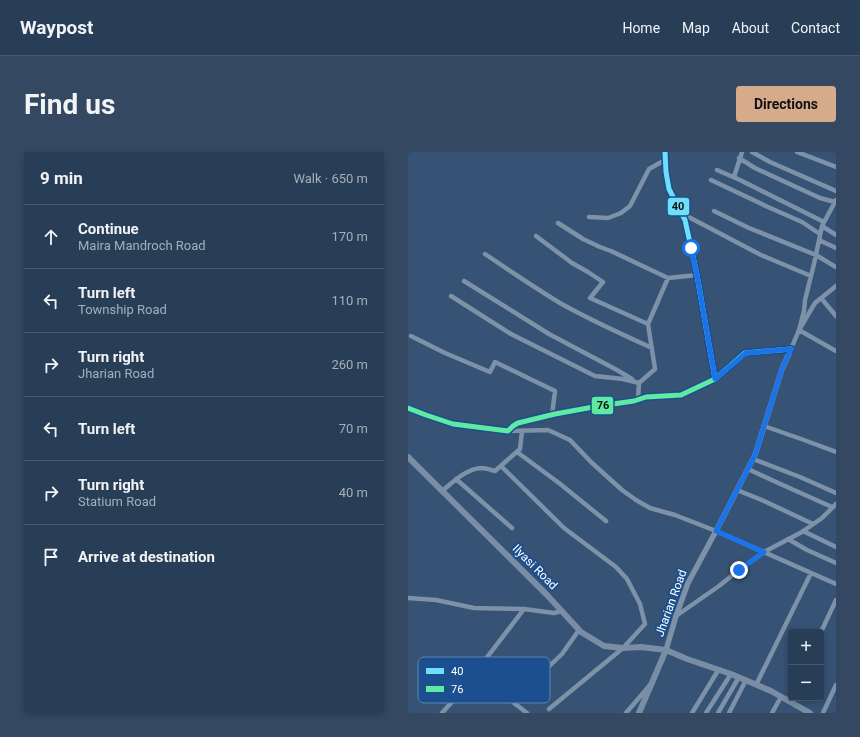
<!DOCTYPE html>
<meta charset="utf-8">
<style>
body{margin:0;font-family:Roboto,sans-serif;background:#344961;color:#f1f3f6}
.controls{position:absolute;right:12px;bottom:12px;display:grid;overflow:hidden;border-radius:4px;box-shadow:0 2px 6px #0003}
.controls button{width:36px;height:36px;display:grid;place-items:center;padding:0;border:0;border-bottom:1px solid #44576d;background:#283e57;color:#f1f3f6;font:20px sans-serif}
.stop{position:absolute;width:12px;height:12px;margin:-9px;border:3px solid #1a73e8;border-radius:50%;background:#fff}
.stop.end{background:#1a73e8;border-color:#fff;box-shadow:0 1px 4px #0008}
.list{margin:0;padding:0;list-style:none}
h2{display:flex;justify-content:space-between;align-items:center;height:52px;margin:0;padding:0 16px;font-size:17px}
h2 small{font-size:13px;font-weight:400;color:#a5aeba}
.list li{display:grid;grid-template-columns:26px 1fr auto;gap:12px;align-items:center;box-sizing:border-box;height:64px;padding:0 16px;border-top:1px solid #44576d}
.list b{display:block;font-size:15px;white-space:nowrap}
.list p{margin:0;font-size:13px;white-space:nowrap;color:#a5aeba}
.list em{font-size:13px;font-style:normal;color:#a5aeba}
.icon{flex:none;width:22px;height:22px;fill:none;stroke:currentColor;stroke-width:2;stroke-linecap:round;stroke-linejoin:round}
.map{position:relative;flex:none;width:428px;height:561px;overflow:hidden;border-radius:4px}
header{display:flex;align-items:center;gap:24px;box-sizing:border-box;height:56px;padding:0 20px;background:#283e57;border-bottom:1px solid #44576d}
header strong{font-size:19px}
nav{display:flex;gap:22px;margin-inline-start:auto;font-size:14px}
.intro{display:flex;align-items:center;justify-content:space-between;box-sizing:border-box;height:96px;padding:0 24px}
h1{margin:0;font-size:28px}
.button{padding:10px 18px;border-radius:4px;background:#d6ab8b;color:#111;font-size:14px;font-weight:700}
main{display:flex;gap:24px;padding:0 24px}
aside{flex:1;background:#283e57;border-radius:4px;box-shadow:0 2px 6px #0003}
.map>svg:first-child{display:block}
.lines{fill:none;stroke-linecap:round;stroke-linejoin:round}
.minor{stroke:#7d92a8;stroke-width:4.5}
.tertiary{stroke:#7d92a8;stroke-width:5.5}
.secondary{stroke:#798da4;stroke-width:6}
.bus-1-casing{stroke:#1b4f8f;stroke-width:8}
.bus-2-casing{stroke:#1b4f8f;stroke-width:8}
.bus-1{stroke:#6ddff8;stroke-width:5}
.bus-2{stroke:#60e9a3;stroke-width:5}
.route{stroke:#1a73e8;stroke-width:5}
.labels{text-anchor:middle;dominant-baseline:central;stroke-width:4;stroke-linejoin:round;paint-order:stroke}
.street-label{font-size:12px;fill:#fff;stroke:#1b4f8f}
.key{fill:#1b4f8f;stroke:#5f84b1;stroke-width:1}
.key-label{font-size:11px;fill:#fff}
.line-badge{stroke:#1b4f8f;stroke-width:1.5}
.pale-badge-label{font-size:11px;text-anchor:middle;font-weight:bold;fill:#111}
</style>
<header>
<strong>Waypost</strong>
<nav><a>Home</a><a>Map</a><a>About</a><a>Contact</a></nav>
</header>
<div class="intro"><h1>Find us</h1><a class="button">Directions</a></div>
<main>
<aside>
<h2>9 min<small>Walk · 650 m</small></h2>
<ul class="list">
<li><svg class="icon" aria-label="ahead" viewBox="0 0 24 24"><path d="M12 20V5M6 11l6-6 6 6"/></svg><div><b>Continue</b><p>Maira Mandroch Road</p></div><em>170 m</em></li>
<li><svg class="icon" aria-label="left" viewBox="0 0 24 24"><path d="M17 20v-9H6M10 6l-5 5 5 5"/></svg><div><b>Turn left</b><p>Township Road</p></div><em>110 m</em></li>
<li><svg class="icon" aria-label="right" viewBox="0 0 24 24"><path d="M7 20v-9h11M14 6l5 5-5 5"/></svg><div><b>Turn right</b><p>Jharian Road</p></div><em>260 m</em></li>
<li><svg class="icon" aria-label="left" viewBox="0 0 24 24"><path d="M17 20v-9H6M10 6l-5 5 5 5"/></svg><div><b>Turn left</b></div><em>70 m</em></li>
<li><svg class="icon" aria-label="right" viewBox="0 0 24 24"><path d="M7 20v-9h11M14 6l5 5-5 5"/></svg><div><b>Turn right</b><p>Statium Road</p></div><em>40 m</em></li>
<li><svg class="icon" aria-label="arrive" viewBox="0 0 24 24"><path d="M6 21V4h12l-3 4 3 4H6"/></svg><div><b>Arrive at destination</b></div></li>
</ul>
</aside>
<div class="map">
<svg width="428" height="561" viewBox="0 0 428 561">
<rect width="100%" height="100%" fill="#365274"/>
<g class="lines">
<path class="minor" d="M 344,0 L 362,10 L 428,39
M 389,0 L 428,15
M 331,6 L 347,16 L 412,46 L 427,50
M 309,18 L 332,28 L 416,70
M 326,25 L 334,0
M 303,28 L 360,55 L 394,70 L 412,82
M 306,59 L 341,76 L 408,103 L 428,115
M 273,61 L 353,103 L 403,124
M 181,65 L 200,66 L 213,61 L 222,54 L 241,17 L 257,8
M 150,71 L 175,87 L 192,95 L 203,99 L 260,126
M 414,74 L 428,83
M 128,84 L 164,111 L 180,120 L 195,130 L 182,146 L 240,172
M 411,88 L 428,96
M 77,102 C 102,119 127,136 152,151 C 182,168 213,182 244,196
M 56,129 L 141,182 L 209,218 L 224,227
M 428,134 L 407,151 L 391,178 L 428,199
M 43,144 L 103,182 L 187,224 L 215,227 L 231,231
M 413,146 L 428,164
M 3,184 L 37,201 L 82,220 L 87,210 L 147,239 L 144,263
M 383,197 L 391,178 L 396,159 L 397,148 L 406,112 L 414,74 L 428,48
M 230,248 L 231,231 L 247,217 L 240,172 L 260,126 L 289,123
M 356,274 L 396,288 L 428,300
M 100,279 L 140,278 L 162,288 L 183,310 L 214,338 L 228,348 L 242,356 L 267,363 L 308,379 L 428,432
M 109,300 L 151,331 L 198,369
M 345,307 L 392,325 L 428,341
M 93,314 L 156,376 L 208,415 L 219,427 L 232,452 L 237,472 L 215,496 L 141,557
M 340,317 L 368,330 L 424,355
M 48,327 L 104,376
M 329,338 L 356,349 L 405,372
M 34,339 C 45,330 58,317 73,316 C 78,316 83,318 87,319 L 112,297 L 114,279
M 395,379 L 428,395
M 380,387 L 399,398 L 428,411
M 0,446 L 28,448 L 66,456 L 116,457 L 146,461 L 154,459
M 268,464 L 311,434 L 331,418 L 356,400 L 394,380 L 414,366 L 428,352
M 413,480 L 428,448
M 348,533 L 403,421
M 380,549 L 383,542
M 34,561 L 51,542 L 116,457
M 119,561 L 106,551 L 130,525 L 154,502 L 171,478
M 218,561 L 242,533
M 284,561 L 311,517
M 298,561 L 323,522
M 310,561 L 331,525
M 321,561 L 338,528
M 364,561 L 373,545
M 415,561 L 428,533"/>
<path class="tertiary" d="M 257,0 L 258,20 L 261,37 L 277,68 L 289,123 L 307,227
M 0,256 L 18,263 L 45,272 L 100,279 L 105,274 L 110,271 L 147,262 L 191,254 L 226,249 L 238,245 L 273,243 L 307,227 L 337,201 L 383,197 L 374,217 L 347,303 L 308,379 L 280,431 L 268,464 L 258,498"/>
<path class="secondary" d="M 0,305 L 139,443 L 173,480 L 196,494 L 215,496 L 233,495 L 258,498 L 279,507 L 323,522 L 363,539 L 402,561
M 231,561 L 258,498"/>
<defs>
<path id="bus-1" d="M 257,0 L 258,20 L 261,37 L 277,68 L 289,123 L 307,227"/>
<path id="bus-2" d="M 0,256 L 18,263 L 45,272 L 100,279 L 105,274 L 110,271 L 147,262 L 191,254 L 226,249 L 238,245 L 273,243 L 307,227 L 337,201 L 383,197"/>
</defs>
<use href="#bus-1" class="bus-1-casing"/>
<use href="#bus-2" class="bus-2-casing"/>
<use href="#bus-1" class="bus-1"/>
<use href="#bus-2" class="bus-2"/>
</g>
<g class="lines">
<path class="route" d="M 283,96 L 289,123 L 307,227 L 338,201 L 383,197 L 374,217 L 347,303 L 308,379 L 356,400 L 331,418"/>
</g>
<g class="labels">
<g class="street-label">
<text transform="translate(127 415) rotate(45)">Ilyasi Road</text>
<text transform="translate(263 451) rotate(-70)">Jharian Road</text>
</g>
</g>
<rect x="10" y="505" width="132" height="46" rx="6" class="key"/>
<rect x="18" y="516" width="18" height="6" fill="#6ddff8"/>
<rect x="18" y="534" width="18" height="6" fill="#60e9a3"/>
<g class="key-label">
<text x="43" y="523">40</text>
<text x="43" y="541">76</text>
</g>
<g class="line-badge">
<rect x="259" y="45" width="23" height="19" rx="4" fill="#6ddff8"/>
<rect x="183" y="244" width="23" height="19" rx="4" fill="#60e9a3"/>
</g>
<g class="pale-badge-label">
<text x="270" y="58">40</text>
<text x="195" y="257">76</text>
</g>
</svg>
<div class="controls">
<button>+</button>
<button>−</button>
</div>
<div class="stop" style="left:283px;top:96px"></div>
<div class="stop end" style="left:331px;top:418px"></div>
</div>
</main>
